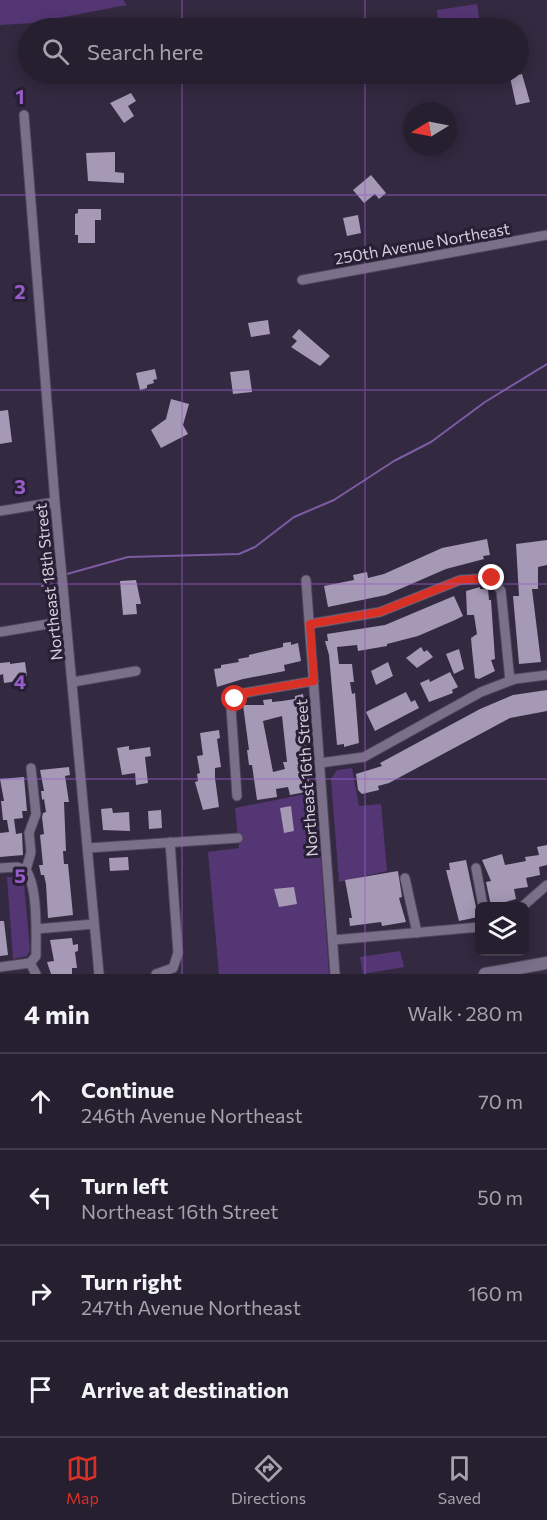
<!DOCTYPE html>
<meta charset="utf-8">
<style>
body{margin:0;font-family:Commissioner,sans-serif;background:#322c3c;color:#f1f3f6}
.controls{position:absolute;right:18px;bottom:18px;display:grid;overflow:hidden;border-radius:9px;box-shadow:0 3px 15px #0003}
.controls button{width:54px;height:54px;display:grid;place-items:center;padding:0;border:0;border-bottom:2px solid #423d4c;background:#261f30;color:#f1f3f6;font:30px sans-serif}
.compass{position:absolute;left:403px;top:102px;width:54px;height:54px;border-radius:50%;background:#261f30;box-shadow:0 3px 15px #0003;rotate:260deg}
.stop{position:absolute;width:18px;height:18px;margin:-14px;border:4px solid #d93025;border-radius:50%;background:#fff}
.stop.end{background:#d93025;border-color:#fff;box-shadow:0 2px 6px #0008}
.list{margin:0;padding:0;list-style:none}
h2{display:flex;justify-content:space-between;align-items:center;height:78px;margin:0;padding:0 24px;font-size:26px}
h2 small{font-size:20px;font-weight:400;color:#a4a2ab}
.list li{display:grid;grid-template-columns:39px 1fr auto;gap:18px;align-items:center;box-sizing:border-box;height:96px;padding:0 24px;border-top:2px solid #423d4c}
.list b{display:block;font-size:22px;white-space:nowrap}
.list p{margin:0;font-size:20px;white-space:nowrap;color:#a4a2ab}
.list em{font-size:20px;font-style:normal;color:#a4a2ab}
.icon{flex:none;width:33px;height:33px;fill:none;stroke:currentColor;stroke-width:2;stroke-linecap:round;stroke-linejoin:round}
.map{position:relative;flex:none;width:547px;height:974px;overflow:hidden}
.search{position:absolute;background:#261f30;box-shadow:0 3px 15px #0003;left:18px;right:18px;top:18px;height:66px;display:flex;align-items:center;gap:15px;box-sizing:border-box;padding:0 21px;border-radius:33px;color:#a4a2ab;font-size:22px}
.sheet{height:462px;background:#261f30}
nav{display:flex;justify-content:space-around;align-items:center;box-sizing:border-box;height:84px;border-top:2px solid #423d4c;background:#261f30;font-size:16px;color:#a4a2ab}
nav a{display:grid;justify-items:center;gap:3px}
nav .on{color:#d93025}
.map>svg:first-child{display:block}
.green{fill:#553675}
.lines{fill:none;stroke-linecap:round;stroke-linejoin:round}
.stream{stroke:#7e5ca4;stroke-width:2}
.building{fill:#a599b5;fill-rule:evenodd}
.minor-casing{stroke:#4f4659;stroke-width:11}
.tertiary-casing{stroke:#4f4659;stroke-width:14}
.minor{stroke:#7b708a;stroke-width:9}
.tertiary{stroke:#7b708a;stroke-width:12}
.route{stroke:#d93025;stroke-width:8}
.grid{fill:none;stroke:#965dc8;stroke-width:1.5;stroke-opacity:0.55}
.labels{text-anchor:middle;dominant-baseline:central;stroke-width:6;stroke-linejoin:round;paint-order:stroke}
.street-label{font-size:16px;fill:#d5cedd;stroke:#291f35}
.grid-label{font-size:20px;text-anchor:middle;font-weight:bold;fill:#965dc8;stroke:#291f35;stroke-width:6;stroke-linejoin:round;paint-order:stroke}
</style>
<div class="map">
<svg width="547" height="974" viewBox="0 0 547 974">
<rect width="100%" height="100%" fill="#332940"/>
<path class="green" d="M 0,0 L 123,0 L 127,5 L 32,23 L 0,25 Z
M 477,4 L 480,24 L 439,28 L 437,10 Z
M 352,768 L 359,806 L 381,804 L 387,871 L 339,882 L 331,779 L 337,770 Z
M 316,792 L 329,974 L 219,974 L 208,852 L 239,848 L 235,808 Z
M 7,877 L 19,877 L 24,884 L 30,950 L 27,956 L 13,959 Z
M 400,951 L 404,967 L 363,974 L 360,957 Z"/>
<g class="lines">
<path class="stream" d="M 67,574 L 128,557 L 239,554 L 255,547 L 294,517 L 334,500 L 394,461 L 431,442 L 485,402 L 547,364
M 42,586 L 55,580"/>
</g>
<path class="building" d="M 522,74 L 530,102 L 516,105 L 510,77 Z
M 131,93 L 136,101 L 128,106 L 134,116 L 124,123 L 110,103 Z
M 115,152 L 115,172 L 124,173 L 124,183 L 88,181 L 86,153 Z
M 371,175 L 386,193 L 379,199 L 375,194 L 364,203 L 353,190 Z
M 78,209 L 101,209 L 101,220 L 95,220 L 95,243 L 78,243 L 78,235 L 75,235 L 75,214 L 78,213 Z
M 358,215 L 361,233 L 347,236 L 343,218 Z
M 268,320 L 270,334 L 251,337 L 248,323 Z
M 299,329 L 330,356 L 320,366 L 291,347 L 297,341 L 292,337 Z
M 155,369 L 157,379 L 153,380 L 154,383 L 147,385 L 147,388 L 140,390 L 136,373 Z
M 249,370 L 252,392 L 233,394 L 230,372 Z
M 171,399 L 189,404 L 183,425 L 188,434 L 161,448 L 151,430 L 166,419 Z
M 8,410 L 12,442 L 0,444 L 0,411 Z
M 487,539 L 490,555 L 483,556 L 484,559 L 446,569 L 386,595 L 328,607 L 324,586 L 354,580 L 353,575 L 367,572 L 368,578 L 384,574 L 442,548 Z
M 547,540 L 547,565 L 538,567 L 538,589 L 532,589 L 541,662 L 519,664 L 513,596 L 519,596 L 516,544 Z
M 136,580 L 141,604 L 136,604 L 137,614 L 123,615 L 120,581 Z
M 480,587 L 480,589 L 488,589 L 489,600 L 491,600 L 495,659 L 491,660 L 495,671 L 479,679 L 475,678 L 472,650 L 471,638 L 477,634 L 474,615 L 467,615 L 466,591 Z
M 454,596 L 463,616 L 455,620 L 418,636 L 387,644 L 387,646 L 358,651 L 357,645 L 337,647 L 339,664 L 352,664 L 354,682 L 350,682 L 352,694 L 355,693 L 359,743 L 344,747 L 344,744 L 337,745 L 329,655 L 325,641 L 328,641 L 327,634 L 385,625 Z
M 291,642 L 291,645 L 298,643 L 301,661 L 284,665 L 285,671 L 243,679 L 217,687 L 214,669 L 221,668 L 221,665 L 239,662 L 238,659 L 249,657 L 249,655 L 283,647 L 283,643 Z
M 421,647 L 424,652 L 427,650 L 433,657 L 417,668 L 406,658 Z
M 459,649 L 464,669 L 454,674 L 446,654 Z
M 10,662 L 10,664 L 25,662 L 27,676 L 19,677 L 19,681 L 4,683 L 3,674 L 0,675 L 0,663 Z
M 388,662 L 393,676 L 376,685 L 371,671 Z
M 450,672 L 458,687 L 452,690 L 453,693 L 429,702 L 420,683 L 429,679 L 430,682 Z
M 547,690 L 547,711 L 510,718 L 389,783 L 378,786 L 379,790 L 362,794 L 358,790 L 356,774 L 382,766 L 380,763 L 480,709 L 513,695 Z
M 406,692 L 411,702 L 415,700 L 419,708 L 375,731 L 366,712 Z
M 303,694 L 306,713 L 302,714 L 308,756 L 304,756 L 311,791 L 290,795 L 288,787 L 276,789 L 277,797 L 257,800 L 252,765 L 249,765 L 247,750 L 249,750 L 243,705 L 264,705 L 263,700 L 272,699 L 272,702 L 282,701 L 295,699 L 295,696 ZM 282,716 L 287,762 L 283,762 L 285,769 L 273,772 L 263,721 Z
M 219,730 L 220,738 L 217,739 L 221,767 L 215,768 L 215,778 L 219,807 L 203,810 L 195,782 L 198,781 L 197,774 L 200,773 L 197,756 L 203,755 L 200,733 Z
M 129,746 L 129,750 L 150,747 L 151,756 L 145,757 L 148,783 L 136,785 L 135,773 L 122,775 L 117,748 Z
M 69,767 L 70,775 L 65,776 L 69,802 L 64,802 L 66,851 L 63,851 L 64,864 L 68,864 L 73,915 L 48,918 L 46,884 L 44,875 L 41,875 L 39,865 L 43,865 L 40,835 L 44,834 L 42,817 L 43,813 L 46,812 L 44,799 L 42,800 L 41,791 L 44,791 L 40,770 Z
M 24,777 L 27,811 L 22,811 L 23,818 L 14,819 L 16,834 L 22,833 L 23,855 L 0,857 L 0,833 L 9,832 L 7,820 L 3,820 L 1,801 L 4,801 L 0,779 Z
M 291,806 L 294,831 L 284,833 L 280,808 Z
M 112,808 L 113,813 L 129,812 L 130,831 L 103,830 L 101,809 Z
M 161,810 L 162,828 L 149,829 L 148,811 Z
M 547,845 L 547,865 L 539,867 L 540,875 L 526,878 L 528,887 L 514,889 L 516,899 L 491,906 L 486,882 L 491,881 L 482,860 L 502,854 L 505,865 L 526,861 L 525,857 L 539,855 L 537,847 Z
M 128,857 L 129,870 L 110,871 L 109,858 Z
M 466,860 L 478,917 L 459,921 L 446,870 L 450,870 L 449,863 Z
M 398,871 L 402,897 L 399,898 L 406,922 L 382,926 L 381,922 L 350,926 L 349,918 L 352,918 L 345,880 Z
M 294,887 L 297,904 L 279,907 L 274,889 Z
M 0,921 L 4,921 L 8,955 L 0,956 Z
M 72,938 L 73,945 L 78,944 L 78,951 L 75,952 L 77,968 L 72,968 L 72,974 L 51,974 L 47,962 L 54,961 L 50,940 Z"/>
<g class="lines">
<defs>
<path id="minor" d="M 24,115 L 55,502 L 99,974
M 302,280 L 547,235
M 0,511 L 55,502
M 306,580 L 335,974
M 310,624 L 380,612 L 460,580 L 492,578 L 501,591 L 510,681
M 0,632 L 66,621
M 73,682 L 136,671
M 320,763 L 364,757 L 481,692 L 515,679 L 547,675
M 31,768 L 36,814 L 29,833 L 31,852 L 26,870 C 38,888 36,933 36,956 L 30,963 L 36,974
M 237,796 L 231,708 L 235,699 L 244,693 L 314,681
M 88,848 L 238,838
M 0,868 L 17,867 L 26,870
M 476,868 L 483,906
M 405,878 L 417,933
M 523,906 L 547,885
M 36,929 L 94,924
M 333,940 L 480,927
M 0,967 L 30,963
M 156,974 L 173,968 L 178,953 L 170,842"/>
<path id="tertiary" d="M 485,974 L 547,963"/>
</defs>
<use href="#minor" class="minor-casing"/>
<use href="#tertiary" class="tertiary-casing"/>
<use href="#minor" class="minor"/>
<use href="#tertiary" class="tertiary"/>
</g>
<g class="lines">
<path class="route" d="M 235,699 L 244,693 L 314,681 L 310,624 L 380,612 L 460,580 L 492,578"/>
</g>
<path class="grid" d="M 182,0 L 182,28M 365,0 L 365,28M 182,74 L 182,974M 365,74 L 365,974M 0,195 L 547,195M 0,390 L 547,390M 0,584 L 547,584M 0,779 L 547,779"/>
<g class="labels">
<g class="street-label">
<text transform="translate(422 243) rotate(-10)">250th Avenue Northeast</text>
<text transform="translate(48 582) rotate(-96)">Northeast 18th Street</text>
<text transform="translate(306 778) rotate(-94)">Northeast 16th Street</text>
</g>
</g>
<g class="grid-label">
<text x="20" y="104">1</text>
<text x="20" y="299">2</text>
<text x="20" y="494">3</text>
<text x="20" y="689">4</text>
<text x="20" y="883">5</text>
</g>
</svg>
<div class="controls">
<button><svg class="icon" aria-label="layers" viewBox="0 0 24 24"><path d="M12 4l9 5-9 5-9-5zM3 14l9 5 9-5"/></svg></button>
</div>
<svg class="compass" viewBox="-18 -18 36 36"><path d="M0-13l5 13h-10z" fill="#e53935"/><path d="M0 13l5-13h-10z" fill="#a4a2ab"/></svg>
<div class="stop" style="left:235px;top:699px"></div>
<div class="stop end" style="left:492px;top:578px"></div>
<div class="search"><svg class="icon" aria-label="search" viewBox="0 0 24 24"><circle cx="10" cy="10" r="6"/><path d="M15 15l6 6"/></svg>Search here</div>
</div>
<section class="sheet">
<h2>4 min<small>Walk · 280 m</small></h2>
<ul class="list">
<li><svg class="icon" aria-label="ahead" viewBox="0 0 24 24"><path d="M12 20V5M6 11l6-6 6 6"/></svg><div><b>Continue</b><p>246th Avenue Northeast</p></div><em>70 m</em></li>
<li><svg class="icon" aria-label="left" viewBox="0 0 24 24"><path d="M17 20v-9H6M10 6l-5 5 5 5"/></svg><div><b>Turn left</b><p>Northeast 16th Street</p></div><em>50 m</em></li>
<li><svg class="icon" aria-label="right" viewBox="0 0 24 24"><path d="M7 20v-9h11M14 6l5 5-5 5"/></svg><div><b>Turn right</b><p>247th Avenue Northeast</p></div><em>160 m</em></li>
<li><svg class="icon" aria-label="arrive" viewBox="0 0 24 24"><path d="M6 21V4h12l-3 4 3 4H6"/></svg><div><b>Arrive at destination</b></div></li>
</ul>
</section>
<nav>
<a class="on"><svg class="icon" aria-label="map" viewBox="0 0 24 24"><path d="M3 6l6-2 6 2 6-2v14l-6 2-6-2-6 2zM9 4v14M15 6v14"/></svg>Map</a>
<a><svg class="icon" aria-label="directions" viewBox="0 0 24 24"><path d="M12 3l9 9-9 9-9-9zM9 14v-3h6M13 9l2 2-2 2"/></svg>Directions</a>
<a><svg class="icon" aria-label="saved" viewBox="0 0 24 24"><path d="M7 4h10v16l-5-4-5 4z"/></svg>Saved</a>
</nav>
